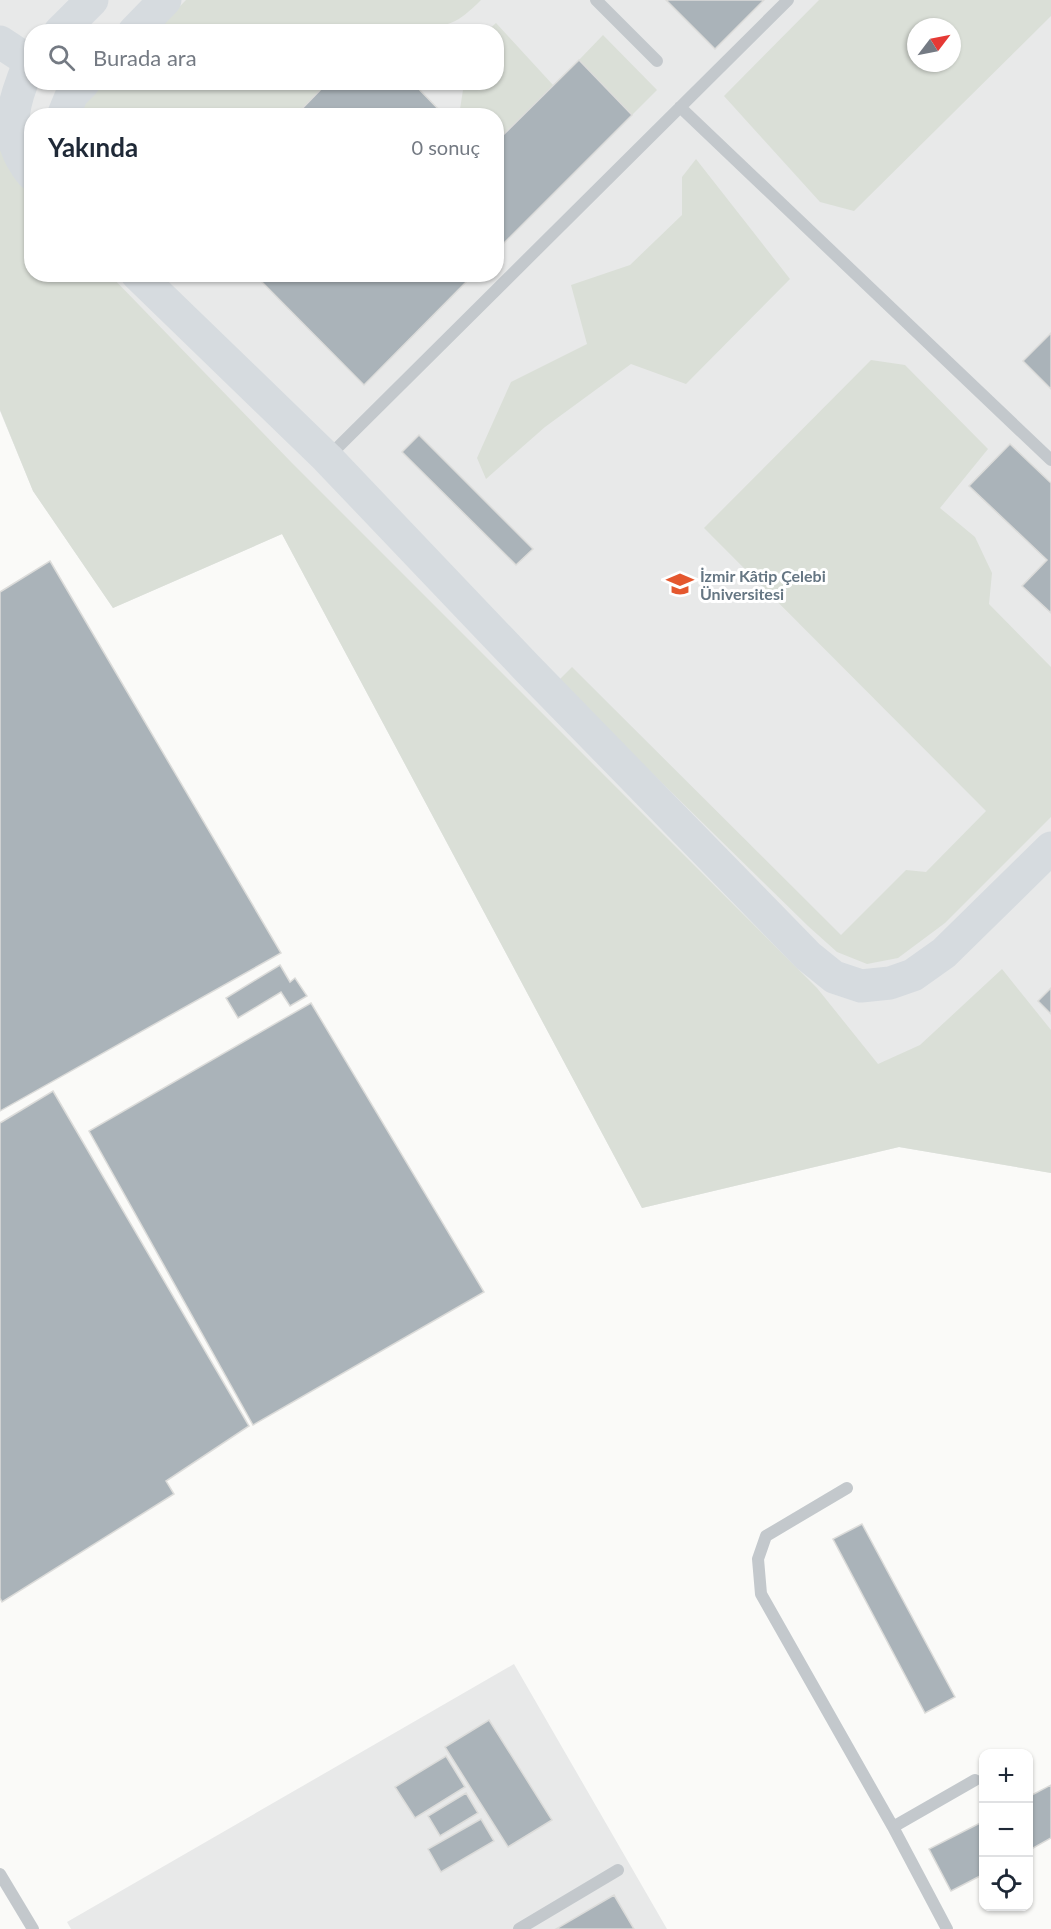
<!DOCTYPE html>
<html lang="tr">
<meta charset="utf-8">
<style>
body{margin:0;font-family:Lato,sans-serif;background:#f2f2f3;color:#1f2937}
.controls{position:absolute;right:18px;bottom:18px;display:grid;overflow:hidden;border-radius:12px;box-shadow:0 2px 4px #0004}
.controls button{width:54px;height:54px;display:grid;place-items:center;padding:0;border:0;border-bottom:2px solid #e0e1e3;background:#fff;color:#1f2937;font:30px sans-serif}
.compass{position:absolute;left:907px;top:18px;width:54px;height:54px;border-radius:50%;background:#fff;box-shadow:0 2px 4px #0004;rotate:58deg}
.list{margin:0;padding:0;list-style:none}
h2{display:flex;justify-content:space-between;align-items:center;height:78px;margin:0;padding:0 24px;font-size:26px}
h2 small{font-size:20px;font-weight:400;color:#747a83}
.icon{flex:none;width:33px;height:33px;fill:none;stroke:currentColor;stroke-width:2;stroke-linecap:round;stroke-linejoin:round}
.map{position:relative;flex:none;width:1051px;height:1929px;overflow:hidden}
.search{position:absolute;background:#fff;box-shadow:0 2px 4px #0004;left:24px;top:24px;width:480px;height:66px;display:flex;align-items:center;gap:15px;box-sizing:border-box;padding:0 21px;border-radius:24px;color:#747a83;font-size:22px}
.panel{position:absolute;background:#fff;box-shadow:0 2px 4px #0004;left:24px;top:108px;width:480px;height:174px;border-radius:24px}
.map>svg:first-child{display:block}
.built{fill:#e8e9e9;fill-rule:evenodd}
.green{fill:#dadfd7;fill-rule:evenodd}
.building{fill:#aab3b9;stroke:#dcdcda;stroke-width:1.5}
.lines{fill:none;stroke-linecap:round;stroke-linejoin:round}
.lane{stroke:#c3c8cc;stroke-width:12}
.secondary{stroke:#d6dbdf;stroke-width:33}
.labels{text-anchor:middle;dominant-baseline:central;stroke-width:6;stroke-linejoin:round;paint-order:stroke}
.poi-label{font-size:16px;font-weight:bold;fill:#657683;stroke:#fff;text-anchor:start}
</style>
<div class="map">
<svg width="1051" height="1929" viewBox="0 0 1051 1929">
<rect width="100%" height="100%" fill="#fafaf8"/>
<path class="built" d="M 0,0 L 1051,0 L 1051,1173 L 899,1147 L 642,1208 L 282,534 L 113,608 L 33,491 L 0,411 ZM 916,27 L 952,27 L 952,63 L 916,63 ZM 32,32 L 496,32 L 496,82 L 32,82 ZM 32,116 L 496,116 L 496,274 L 32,274 Z
M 514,1664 L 667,1929 L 71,1929 L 67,1922 Z"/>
<path class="green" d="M 186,0 L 481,0 C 456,25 450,25 416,30 L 155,32 Z
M 819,0 L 1051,0 L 1051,16 L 854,211 L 820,202 L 724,96 ZM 916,27 L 952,27 L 952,63 L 916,63 Z
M 496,23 L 553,85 L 497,142 L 496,116 L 459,116 L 464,83 L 496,82 L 496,32 L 487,31 Z
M 603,35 L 657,90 L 632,115 L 579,60 Z
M 104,83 L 328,83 L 295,115 L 74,116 L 80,106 Z
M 0,144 L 18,179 L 31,193 L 32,274 L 110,275 L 291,462 L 817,988 L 878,1064 L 920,1045 L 1002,969 L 1051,1030 L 1051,1173 L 899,1147 L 642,1208 L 282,534 L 113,608 L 33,491 L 0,410 Z
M 696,159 L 790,279 L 686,384 L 631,364 L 545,427 L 486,479 L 477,458 L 511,382 L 587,344 L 571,285 L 630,265 L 682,215 L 682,177 Z
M 871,360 L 905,365 L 988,449 L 940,508 L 975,537 L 992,573 L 989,604 L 1051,667 L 1051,817 L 945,923 L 898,958 L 867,964 L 837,952 L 808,926 L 558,681 L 572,667 L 841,935 L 906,870 L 926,872 L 986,811 L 704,528 Z"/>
<path class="building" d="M 666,0 L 764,0 L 715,49 Z
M 579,60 L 632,115 L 496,251 L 496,142 Z
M 328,82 L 412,82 L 445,116 L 295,116 Z
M 254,274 L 474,274 L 364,385 Z
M 1051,333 L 1051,389 L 1023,361 Z
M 419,435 L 533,549 L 516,565 L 402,452 Z
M 1010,444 L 1051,483 L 1051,613 L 1022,586 L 1047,560 L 969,486 Z
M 50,561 L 281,953 L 0,1111 L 0,592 Z
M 280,965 L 290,982 L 295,978 L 307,996 L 290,1006 L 281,992 L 238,1018 L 226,998 Z
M 1051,988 L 1051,1014 L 1038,1001 Z
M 311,1003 L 484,1292 L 253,1425 L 89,1131 Z
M 53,1091 L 249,1426 L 166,1481 L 174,1494 L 2,1602 L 0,1598 L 0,1123 Z
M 862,1524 L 955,1697 L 925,1713 L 833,1539 Z
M 489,1720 L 552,1820 L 508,1847 L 445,1747 Z
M 446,1756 L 465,1787 L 415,1818 L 395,1787 Z
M 1051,1785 L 1051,1838 L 1028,1851 L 1028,1797 Z
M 466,1793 L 478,1813 L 440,1836 L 428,1816 Z
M 481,1819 L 494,1841 L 441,1872 L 428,1849 Z
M 984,1821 L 984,1874 L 951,1891 L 929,1849 Z
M 614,1895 L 634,1929 L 556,1929 Z"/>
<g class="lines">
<path class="lane" d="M 596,0 L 657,61
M 680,107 L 1051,460
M 327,458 L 788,0
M 847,1488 L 766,1536 L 758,1559 L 761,1594 L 893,1827 L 947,1929
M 893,1827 L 975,1780
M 0,1874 L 33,1929
M 519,1929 L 618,1870"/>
<path class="secondary" d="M 60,32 L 92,0
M 134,32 L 165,0
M 0,42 L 32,63
M 32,60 C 27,66 25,74 22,82 C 9,117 7,143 32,174
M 63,116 L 72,94 L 84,82
M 137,274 L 327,458 L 527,668 L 808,956 L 834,977 L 861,986 L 890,983 L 913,975 L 944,953 L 1051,848"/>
</g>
<defs>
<symbol id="university-bare" viewBox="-9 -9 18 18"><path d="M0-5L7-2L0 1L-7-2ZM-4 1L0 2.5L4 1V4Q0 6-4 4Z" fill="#e4572e" stroke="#fff" stroke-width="2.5" paint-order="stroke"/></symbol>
</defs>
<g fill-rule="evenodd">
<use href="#university-bare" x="661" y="565" width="38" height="38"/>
</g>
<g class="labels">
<g class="poi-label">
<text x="700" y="575">İzmir Kâtip Çelebi<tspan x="700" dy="18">Üniversitesi</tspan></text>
</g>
</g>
</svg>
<div class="controls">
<button>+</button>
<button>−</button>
<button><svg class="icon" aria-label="locate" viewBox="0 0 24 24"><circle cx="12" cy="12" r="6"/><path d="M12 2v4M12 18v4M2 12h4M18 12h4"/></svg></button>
</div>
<svg class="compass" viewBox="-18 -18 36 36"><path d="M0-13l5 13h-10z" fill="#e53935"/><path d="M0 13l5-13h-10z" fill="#747a83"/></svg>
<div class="search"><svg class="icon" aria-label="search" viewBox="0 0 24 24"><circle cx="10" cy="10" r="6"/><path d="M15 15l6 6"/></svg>Burada ara</div>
<section class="panel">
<h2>Yakında<small>0 sonuç</small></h2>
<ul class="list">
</ul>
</section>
</div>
